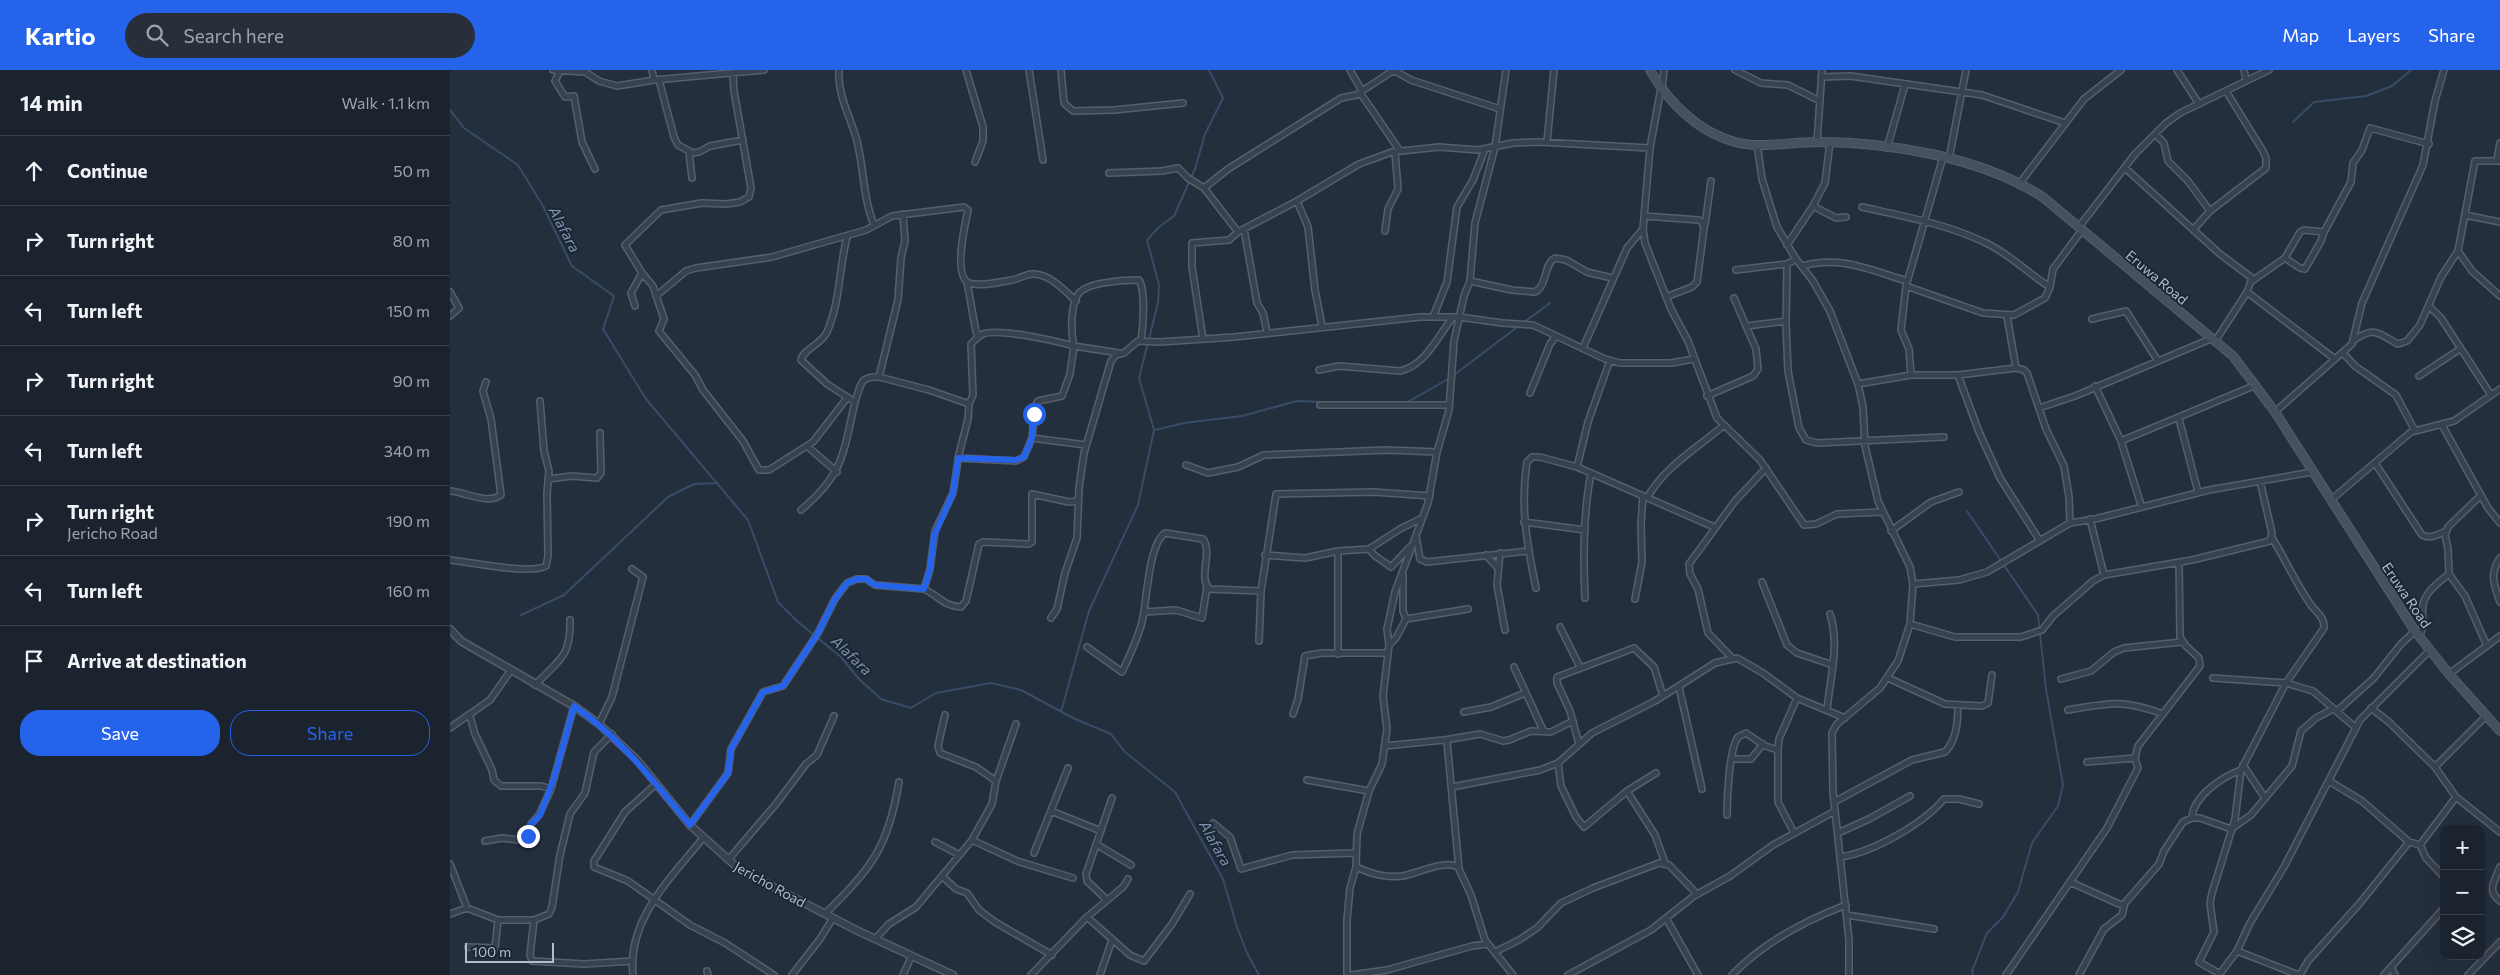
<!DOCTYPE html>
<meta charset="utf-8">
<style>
body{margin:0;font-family:Commissioner,sans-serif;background:#282f3a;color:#f1f3f6}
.controls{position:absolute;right:15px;bottom:15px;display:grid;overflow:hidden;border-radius:10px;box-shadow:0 5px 20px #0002}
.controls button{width:45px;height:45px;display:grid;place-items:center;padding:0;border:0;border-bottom:1px solid #39404a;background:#1b232e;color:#f1f3f6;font:25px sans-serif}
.scale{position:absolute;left:15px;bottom:12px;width:89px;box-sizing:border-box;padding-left:5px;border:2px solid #b4bcc9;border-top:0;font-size:14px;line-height:18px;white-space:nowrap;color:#b4bcc9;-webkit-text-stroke:4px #1d2633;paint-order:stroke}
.stop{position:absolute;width:15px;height:15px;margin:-11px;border:4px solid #2563eb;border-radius:50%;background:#fff}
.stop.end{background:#2563eb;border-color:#fff;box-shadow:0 1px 5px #0008}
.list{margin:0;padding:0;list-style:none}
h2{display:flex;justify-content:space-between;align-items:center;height:65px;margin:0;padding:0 20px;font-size:21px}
h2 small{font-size:16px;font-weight:400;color:#a0a4aa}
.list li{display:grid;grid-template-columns:32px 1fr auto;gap:15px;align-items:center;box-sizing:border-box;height:70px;padding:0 20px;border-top:1px solid #39404a}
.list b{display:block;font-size:19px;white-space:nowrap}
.list p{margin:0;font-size:16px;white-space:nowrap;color:#a0a4aa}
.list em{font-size:16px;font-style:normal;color:#a0a4aa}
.actions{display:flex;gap:10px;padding:15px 20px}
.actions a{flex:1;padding:11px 0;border:1px solid #2563eb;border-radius:20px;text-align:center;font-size:18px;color:#2563eb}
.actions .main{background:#2563eb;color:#fff}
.icon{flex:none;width:28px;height:28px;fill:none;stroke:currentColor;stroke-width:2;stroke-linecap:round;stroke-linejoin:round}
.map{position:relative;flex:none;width:2050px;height:905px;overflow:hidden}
header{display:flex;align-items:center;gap:30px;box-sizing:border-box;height:70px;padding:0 25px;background:#2563eb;color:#fff}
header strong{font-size:24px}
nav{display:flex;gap:28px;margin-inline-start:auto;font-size:18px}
.search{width:350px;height:45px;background:#282f3a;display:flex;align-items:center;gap:12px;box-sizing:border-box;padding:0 18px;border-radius:28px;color:#a0a4aa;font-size:19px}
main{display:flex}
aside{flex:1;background:#1b232e}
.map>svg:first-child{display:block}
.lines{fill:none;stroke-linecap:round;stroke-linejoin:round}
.stream{stroke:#394c67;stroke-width:2}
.minor-casing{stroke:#565f6c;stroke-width:8}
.tertiary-casing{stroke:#565f6c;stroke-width:9}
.secondary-casing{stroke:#565f6c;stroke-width:10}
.minor{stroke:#38414e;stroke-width:5}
.tertiary{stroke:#38414e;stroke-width:6}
.secondary{stroke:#465061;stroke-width:8}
.route{stroke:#2563eb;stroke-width:6}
.labels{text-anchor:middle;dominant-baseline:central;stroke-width:4;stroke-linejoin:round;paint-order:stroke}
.street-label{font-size:14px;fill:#b4bcc9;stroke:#1d2633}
.water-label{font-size:15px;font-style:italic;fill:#7c92b1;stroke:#1d2633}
</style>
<header>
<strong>Kartio</strong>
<div class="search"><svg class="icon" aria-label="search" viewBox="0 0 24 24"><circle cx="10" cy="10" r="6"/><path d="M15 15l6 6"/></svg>Search here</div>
<nav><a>Map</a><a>Layers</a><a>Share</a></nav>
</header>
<main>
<aside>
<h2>14 min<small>Walk · 1.1 km</small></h2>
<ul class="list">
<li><svg class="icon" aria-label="ahead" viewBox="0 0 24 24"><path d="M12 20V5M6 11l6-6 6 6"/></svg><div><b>Continue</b></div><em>50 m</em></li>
<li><svg class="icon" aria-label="right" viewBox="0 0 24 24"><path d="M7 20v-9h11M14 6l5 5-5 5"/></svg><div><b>Turn right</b></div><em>80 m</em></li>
<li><svg class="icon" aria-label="left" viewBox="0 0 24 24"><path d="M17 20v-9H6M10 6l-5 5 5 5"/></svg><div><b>Turn left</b></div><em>150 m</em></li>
<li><svg class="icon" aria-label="right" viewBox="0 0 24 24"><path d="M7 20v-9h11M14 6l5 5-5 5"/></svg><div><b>Turn right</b></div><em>90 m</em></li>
<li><svg class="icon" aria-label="left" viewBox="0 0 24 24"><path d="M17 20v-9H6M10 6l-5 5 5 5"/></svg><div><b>Turn left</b></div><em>340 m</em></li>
<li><svg class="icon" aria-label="right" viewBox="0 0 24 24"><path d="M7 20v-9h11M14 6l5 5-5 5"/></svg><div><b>Turn right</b><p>Jericho Road</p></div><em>190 m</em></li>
<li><svg class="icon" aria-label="left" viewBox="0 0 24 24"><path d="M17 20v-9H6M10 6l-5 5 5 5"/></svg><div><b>Turn left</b></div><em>160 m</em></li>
<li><svg class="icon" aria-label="arrive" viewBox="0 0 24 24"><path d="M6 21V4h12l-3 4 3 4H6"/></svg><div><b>Arrive at destination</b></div></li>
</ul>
<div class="actions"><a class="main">Save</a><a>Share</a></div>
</aside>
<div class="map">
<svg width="2050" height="905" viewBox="0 0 2050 905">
<rect width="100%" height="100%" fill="#242f3e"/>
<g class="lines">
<path class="stream" d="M 0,40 L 14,58 L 68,95 L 93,136 L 122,196 L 164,226 L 153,259 L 196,329 L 298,450 L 328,532 L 348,552 L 391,587 L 409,609 L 431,629 L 461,638 L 486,623 L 541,613 L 571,620 L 625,649 L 661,664 L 675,682 L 725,722 L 773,809 L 787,857 L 797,883 L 809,905
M 1843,52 L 1864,32 L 1916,26 L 1942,16 L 1961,0
M 1073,253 L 1100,233
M 1004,305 L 1070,255
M 956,333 L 1000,308
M 705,360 L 734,353 L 792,346 L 847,331 L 897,333
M 1517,441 L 1588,545 L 1596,619 L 1613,715 L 1608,736 L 1582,773 L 1568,822 L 1553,847 L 1537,863 L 1522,901 L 1523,905
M 71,545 L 114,525 L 218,427 L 244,414 L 268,413
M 611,642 L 639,541 L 688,435 L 704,360 L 689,308 L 708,233 L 709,215 L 697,170 L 709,157 L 724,146 L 745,99 L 755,64 L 773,28 L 759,0"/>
<defs>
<path id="minor" d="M 103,0 L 135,2 L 149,11 L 167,16 L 204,10 L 314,0
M 202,0 L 204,10
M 389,0 C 387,25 401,48 407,71 C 414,99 413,128 424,155
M 516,0 L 533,57 L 533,71 L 525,92
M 579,0 L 593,90
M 611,0 L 614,33 L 623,41 L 664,40 L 733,33
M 900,0 L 912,21
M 1285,0 L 1311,13 L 1338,15 L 1370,31
M 1727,0 L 1749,34
M 1794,0 L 1796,10
M 110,1 L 105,11 L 115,27 L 124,26 L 132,72 L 145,99
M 1371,7 L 1401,6 L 1532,25 L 1615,53
M 209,10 L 224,67 L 228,75 L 243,83 L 249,82 L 260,76 L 293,70
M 1211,18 L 1200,78 L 1193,159 L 1195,173 L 1221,239 L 1238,271 L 1267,348 L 1310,390 L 1354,455 L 1366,454 L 1387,444 L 1432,442
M 1212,19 L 1214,0
M 909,23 L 941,2 L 947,2 L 961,10 L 1050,39
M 1705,64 L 1714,73 L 1718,91 L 1738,111 L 1760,141
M 1097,72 L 1104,0
M 1367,72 L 1372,0
M 1307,74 L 1312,109 L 1327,157 L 1346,189 L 1363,211 L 1380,241 L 1408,314 L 1413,337 L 1415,376 L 1428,431 L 1460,497 L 1463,514 L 1460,554 L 1448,591 L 1430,618 L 1387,654 L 1382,663 L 1383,722 L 1399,870 L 1399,905
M 1437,78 L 1455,15
M 239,82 L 242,108
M 1499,89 L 1516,0
M 2047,91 L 2050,73
M 1675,98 L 1770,184 L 1802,208 L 1797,222 L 1766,270
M 659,103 L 712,101 L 728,98 L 738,108 L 754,118 L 788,162
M 1570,113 L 1634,29 L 1671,0
M 754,118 L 778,99 L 891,28 L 911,24 L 950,81
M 847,131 L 858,157 L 865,220 L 872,256
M 1363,136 L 1386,148 L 1396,147
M 1412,137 C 1453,146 1496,154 1534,172 C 1559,183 1577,203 1600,217
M 453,144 L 455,171 L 451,188 L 448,230 L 429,307 L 479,320 L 519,334
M 2015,145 L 2050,152
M 1194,146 L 1249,150 L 1252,152 L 1254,158 L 1247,212 L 1242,217 L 1216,227
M 1255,155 L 1261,111
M 1629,157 L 1685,84 L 1716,53 L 1730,43 L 1819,0
M 794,159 L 807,233 L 813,243 L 817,262
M 1743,160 L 1760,141 L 1816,98 L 1816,88 L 1813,81 L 1776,21
M 935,161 L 938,139 L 948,119 L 945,82
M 1337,175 L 1363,136 L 1375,113 L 1380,72
M 2008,181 L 2022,201 L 2050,226
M 1835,188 L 1850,198 L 1855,199 L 1871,171 L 1874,162
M 1346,189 L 1337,194 L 1336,254 L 1338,301 L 1349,358 L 1356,370 L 1367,373 L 1494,367
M 1352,196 C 1390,185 1420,200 1457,211
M 1286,200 L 1337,194
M 192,203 L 203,216 L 214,249 L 209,261 L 245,305 L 253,320 L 293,371 L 309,400 L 319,400 L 363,372 L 397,328
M 1020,211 L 1062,220 L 1085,222 C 1098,215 1093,195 1105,188 L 1116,190 L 1137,202 L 1162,208
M 1802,211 L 1835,188 L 1850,162 L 1854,160 L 1874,162 L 1901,112 L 1903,93 L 1912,80 L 1920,58 L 1979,74
M 517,212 L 526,262 L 529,266
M 1456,216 L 1533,243 L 1564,245 L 1595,228 L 1600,217 L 1603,199 L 1632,160
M 0,222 L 9,238 L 0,246
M 1797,222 L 1885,289
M 206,226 L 236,201 L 246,198 L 322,187 L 416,160 L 442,146 L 514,137 L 518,140 C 515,154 503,206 519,213 C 531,217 550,212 562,210 C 569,209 577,203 584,204 C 601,205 614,220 626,231
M 185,236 L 181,223 L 192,203 L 175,175 L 211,140 L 252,133 L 276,134 L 290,132 L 299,127 L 301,118 L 284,21 L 283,3
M 1979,236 L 1991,248 L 2041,325
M 983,247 L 997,212 L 1007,137 L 1023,110 L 1035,79
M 1642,249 L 1676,241 L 1708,291
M 1297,256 L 1336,251
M 753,269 L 742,197 L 742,173 L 779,170 L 788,162 L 847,131 L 909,94 L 942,82 L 989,77 L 1028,80 L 1063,73 L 1089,72 L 1200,78
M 1904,270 C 1924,256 1928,263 1948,274 L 1957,271 L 1970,255 L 1991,207 L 2008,181 L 2025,91 L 2050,91
M 1133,278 L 1177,178 L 1193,159
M 669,283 L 624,276 C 621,264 620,234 629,223 C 639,212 674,210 689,210 C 696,221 693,258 691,271
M 1893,283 L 1905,296 L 1946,325 L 1965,361
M 1566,298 L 1574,300 L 1577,303 L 1596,359 L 1614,396 L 1619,427 L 1620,453
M 869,300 L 889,296 L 950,301 C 975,296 988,266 1003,247
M 1461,305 L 1459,279 L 1451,260 L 1456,216 L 1493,87
M 1508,305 L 1529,362 L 1550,408 L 1590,471
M 1969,306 L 2010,279
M 1408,314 L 1461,305 L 1508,305 L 1566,298 L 1557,246
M 1645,316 L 1671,371 L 1691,435
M 1080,323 L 1100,274 L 1106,266
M 1257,326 L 1303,306 L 1308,299 L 1306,279 L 1284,228
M 405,332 C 411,315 409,306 429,307
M 870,335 L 999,335
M 1589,338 L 1625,326 L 1763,268
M 1825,342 L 1902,274 L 1912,233 L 1973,95 L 1985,31 L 1994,0
M 1729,349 L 1748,422
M 1992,355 L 2038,438 L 2050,453
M 582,368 L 636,375
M 1671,371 L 1806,315
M 357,376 L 387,402
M 1925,393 L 1972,465 C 1981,469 1987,465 1996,461
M 736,395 L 758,403 L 788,397 L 814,385 L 937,380 L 987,382
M 1127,397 L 1138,352 L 1160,290
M 98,409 L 122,406 L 147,408 L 151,403 L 150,363
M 0,421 C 16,422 37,435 51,425 L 41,349 L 33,321 L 36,312
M 2031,425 L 1998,457 L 1995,465 L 1998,479 L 1999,504 L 2015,526 L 2037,576
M 1197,428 C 1215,396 1246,379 1273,356
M 1881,430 L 1961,362 L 2004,351 L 2050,319
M 351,440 C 394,404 393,384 405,332 L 377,314 L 351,290 C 353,279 371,275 377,262 C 390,233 389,198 397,167
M 1640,449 L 1654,505
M 1074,452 L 1135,460
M 1441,461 L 1481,432 L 1509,422
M 966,466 L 970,489 L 977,492 L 1078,481
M 919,479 L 924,485 L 941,497 L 960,477
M 888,481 L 888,584
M 1050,483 L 1047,515 L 1055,560
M 815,485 L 855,488 L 888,481 L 919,479 L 950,459 L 972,448
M 1036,485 L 1047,497
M 2050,488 C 2039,504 2044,515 2050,532
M 0,490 C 21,492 79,505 96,496 L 98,486 L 97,423 L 99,401 L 94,381 L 90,331
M 953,505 L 953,541 L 956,549
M 1312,512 L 1337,575 L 1347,583 L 1383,595
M 1463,514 L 1509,510 L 1537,502 L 1620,453 L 1645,449 L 1759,420 L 1862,402
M 1086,518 C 1077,475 1070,435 1077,392 L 1082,387 L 1090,387 L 1127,397 L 1264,457
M 474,519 L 480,499 L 485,461 L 503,423 L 509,384 L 518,349 L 519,334 L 523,325 L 521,274 C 525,270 528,266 533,264 C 549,258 606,271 624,276 L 620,304 L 612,326 L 588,331 L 585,336 L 582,368 L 574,387 L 566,391 L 508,388
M 1135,528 C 1133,486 1133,444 1141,403
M 1185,529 L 1192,492 L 1191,453 L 1193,426
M 694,542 L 726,540 L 752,548 L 757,516
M 601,548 L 607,539 L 615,503 L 627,468 L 629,418 L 634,383 L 661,291 L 666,285 L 674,283 L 688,271 L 710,272 L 784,267 L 970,247 L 1009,247 L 1052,253 L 1083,255 L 1155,289 L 1170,293 L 1221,293 L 1244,289
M 1460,554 L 1505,567 L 1571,567 L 1592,560 L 1603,546 L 1643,511 L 1654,505 L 1742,490 L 1820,471 L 1822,463 L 1810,411
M 1110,557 L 1130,597
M 1969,566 C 1976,557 1970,542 1974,531 C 1978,520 1990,511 1999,504
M 809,571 L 811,521 L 826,424 L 924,422 L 980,426
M 939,575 L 946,568 L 956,549 L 1018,539
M 637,577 L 672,602 C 679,587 688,568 692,552 C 697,532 698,475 715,463 L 753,469 C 763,483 748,505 759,519 L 811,521
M 1283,589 L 1258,563 L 1248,519 L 1240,504 L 1239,494 L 1285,431 L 1316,398
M 1064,597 L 1093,660
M 1999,604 L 2050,566
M 1438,608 L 1495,634 L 1532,636 L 1538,633 L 1542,605
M 1763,608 L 1836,613 L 1874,558 C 1875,548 1867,543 1861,535 C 1846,514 1836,490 1822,468
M 1611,609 L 1641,601 L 1664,582 L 1674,578 L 1732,572
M 85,615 C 109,590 121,587 120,550
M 1229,617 L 1252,719
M 1921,638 L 1939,652 L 1985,697 L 2006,727 L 2050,762
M 1377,640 C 1380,608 1390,575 1380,544
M 1618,640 C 1659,633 1672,629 1713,644
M 1887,641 L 1923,609 L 1951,574 L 1965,561
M 1014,642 L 1041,637 L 1075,623
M 843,644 L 848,629 L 855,586 L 872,583 L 937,583
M 495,645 L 488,676 L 490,683 L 526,697 L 546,711
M 20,646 L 25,664 L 42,700 L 44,710 L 51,716 L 91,716 L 101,719
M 149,654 L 162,627 L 193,507 L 182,499
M 0,658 L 40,630 L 61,600
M 995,670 L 1030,664 L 1053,671 L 1059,670 L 1081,661 L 1101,662 L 1123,651
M 1129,674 L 1120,641 L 1107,613 L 1107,607 L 1184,578 L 1204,597 L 1213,626
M 935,676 L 994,670 L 997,672 L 1009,799
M 1282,689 L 1301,689 L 1313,674
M 1637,692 L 1685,688
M 1108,693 L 1111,716 L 1126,747 L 1134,757 L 1177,721 L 1206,703
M 1793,695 L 1815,728
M 1985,697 L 2036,646
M 857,710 L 919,721
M 1879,711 L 1912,731 L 1959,772 L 1970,775
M 206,714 L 175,742 L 144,791 L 144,797 L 178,811 L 240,855 L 275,873 L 324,905
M 1002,717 L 1090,700 L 1108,693 L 1142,663 L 1205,631 L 1265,593 L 1278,590 L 1287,588 L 1313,603 L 1347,628 L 1395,648
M 1177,721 L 1205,765 L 1215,793
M 1384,732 L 1462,690 L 1495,682 C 1507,670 1508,650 1508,635
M 601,741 L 651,761
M 1277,745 C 1277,729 1279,679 1288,667 L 1296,663 L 1315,676 L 1328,680
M 1742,748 C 1743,726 1772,707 1791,700
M 763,753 L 780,767 L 791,799 L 842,785 L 905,783
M 240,755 L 278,703 L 281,679 L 313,622 L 333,616 L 368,563 L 385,529 L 397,513 L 407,509 L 416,509 L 425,515 L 474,519 C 489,526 493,536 511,537 L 516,531 L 529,474 L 533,472 L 579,474 L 582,472 L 582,424 L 619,432 L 628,431
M 1344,763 L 1328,732 L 1328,680 L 1329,669 L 1347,628
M 1388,763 L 1419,749 L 1460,726
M 522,770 L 567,791 L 623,808
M 35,771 L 52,768 L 70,770 L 78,766 L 81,754 L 89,745 L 101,719 L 124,636
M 485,772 L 508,784
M 646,774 L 681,795
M 1970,775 L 2006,727
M 1970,775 L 1976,788 L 1994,807
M 584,783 L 618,698
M 1391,787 C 1423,782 1473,754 1494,729 L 1509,729 L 1529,734
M 278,790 L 326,734 L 356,694 L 367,685 L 384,646
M 0,794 L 17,838 L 0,844
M 906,797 C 922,804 935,808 952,806 C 967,804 995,789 1008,797 L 1021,825 L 1035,870 L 1063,905
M 2050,797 C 2045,810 2036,821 2050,831
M 493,807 L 506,819 L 517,823 L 529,840 L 545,852 L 602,885
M 1620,812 L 1669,834 L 1673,835 L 1675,833
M 657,830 L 637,811 L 636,804 L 662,728
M 17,838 L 48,850 L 84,850 L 99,844 L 102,837 L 110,785 L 120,744 L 135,723 L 144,682 L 162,664
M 375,844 C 421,798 438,779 449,712
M 1397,845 L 1484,859
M 637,847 L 680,885 L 694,891 L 722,854 L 740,824
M 1216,848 L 1248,905
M 84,850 L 80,885 L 82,891 L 134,894 L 183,891
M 425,869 L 439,854 L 466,837 L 522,770 L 542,734 L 546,711 L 566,654
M 18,877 L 45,878 L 48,850
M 1787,881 L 1849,905
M 1045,882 L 1069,870 L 1087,858 L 1111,833 L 1143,818 L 1209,793 L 1219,795 L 1247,824
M 1941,897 L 1945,905
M 257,901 L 258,905
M 1770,904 L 1749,892 L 1764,862 L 1760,833 L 1762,823 L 1785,749 L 1791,700 L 1836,613 L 1863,621 L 1906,658
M 183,905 C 177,849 221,808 253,768
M 342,905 L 370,869 L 383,848
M 453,905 L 461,887
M 581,905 L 637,847 L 673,817 L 678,809
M 650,905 L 662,870
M 897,905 L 897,850 L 900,818 L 906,797 L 907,764 L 919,721 L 932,694 L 937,659 L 933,626 L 939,575 L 937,559 L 945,522 L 978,433 L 987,382 L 999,340 L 1004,271 L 1014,226 L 1020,211 L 1025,153 L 1045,77 L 1056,0
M 901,905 L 937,900 L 1022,876 L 1038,874
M 1118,905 L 1201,860 L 1244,826 L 1280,806 L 1323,775 L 1385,741
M 1282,905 C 1313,873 1354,851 1396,835
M 1556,905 L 1657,758 L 1688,698 L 1685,688 L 1688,676 L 1750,596 L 1749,588 L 1736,576 L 1730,567 L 1729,493
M 1629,905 L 1654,859 L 1672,845 L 1675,833 L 1709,794 L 1714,781 L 1733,752 L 1742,748 L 1750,748 L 1781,759 L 1801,745 L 1842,696 L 1851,661 L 1866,648 L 1883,639
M 1769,905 L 1787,881 L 1800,853 L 1834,797 L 1910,650 L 1980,580
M 1850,905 L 1858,891 L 1910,833 L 1959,772
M 1934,905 L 1994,838
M 2018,905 L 2050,872"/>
<path id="tertiary" d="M 0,559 L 11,571 L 124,636 L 149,654 L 187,690 L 240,755 L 289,799 L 406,860 L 503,905"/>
<path id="secondary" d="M 1200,0 C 1218,32 1248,62 1285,72 C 1311,79 1341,72 1368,72 C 1441,72 1534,88 1594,128 L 1783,286 L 1825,342 L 1965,561 L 1999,604 L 2050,661"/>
</defs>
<use href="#minor" class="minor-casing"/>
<use href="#tertiary" class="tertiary-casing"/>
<use href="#secondary" class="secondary-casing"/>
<use href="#minor" class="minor"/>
<use href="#tertiary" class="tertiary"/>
<use href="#secondary" class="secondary"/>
</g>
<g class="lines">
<path class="route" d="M 78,766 L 81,754 L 90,745 L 104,708 L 124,636 C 171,668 203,711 240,755 L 278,703 L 281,679 L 313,622 L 333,616 L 368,563 L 385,529 L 397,513 L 407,509 L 416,509 L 425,515 L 474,519 L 480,499 L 484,466 L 503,423 L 508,388 L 566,390 L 574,387 L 582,368 L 584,344"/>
</g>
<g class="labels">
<g class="street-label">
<text transform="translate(1707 207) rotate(40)">Eruwa Road</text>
<text transform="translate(1957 525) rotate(56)">Eruwa Road</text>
<text transform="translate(320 814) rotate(29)">Jericho Road</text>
</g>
<g class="water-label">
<text transform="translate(115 159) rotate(62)">Alafara</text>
<text transform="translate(402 585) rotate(44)">Alafara</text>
<text transform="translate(766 773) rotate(61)">Alafara</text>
</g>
</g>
</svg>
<div class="controls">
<button>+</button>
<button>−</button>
<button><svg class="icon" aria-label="layers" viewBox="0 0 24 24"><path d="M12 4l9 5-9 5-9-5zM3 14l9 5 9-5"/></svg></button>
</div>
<div class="scale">100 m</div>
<div class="stop" style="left:584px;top:344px"></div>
<div class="stop end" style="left:78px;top:766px"></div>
</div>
</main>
